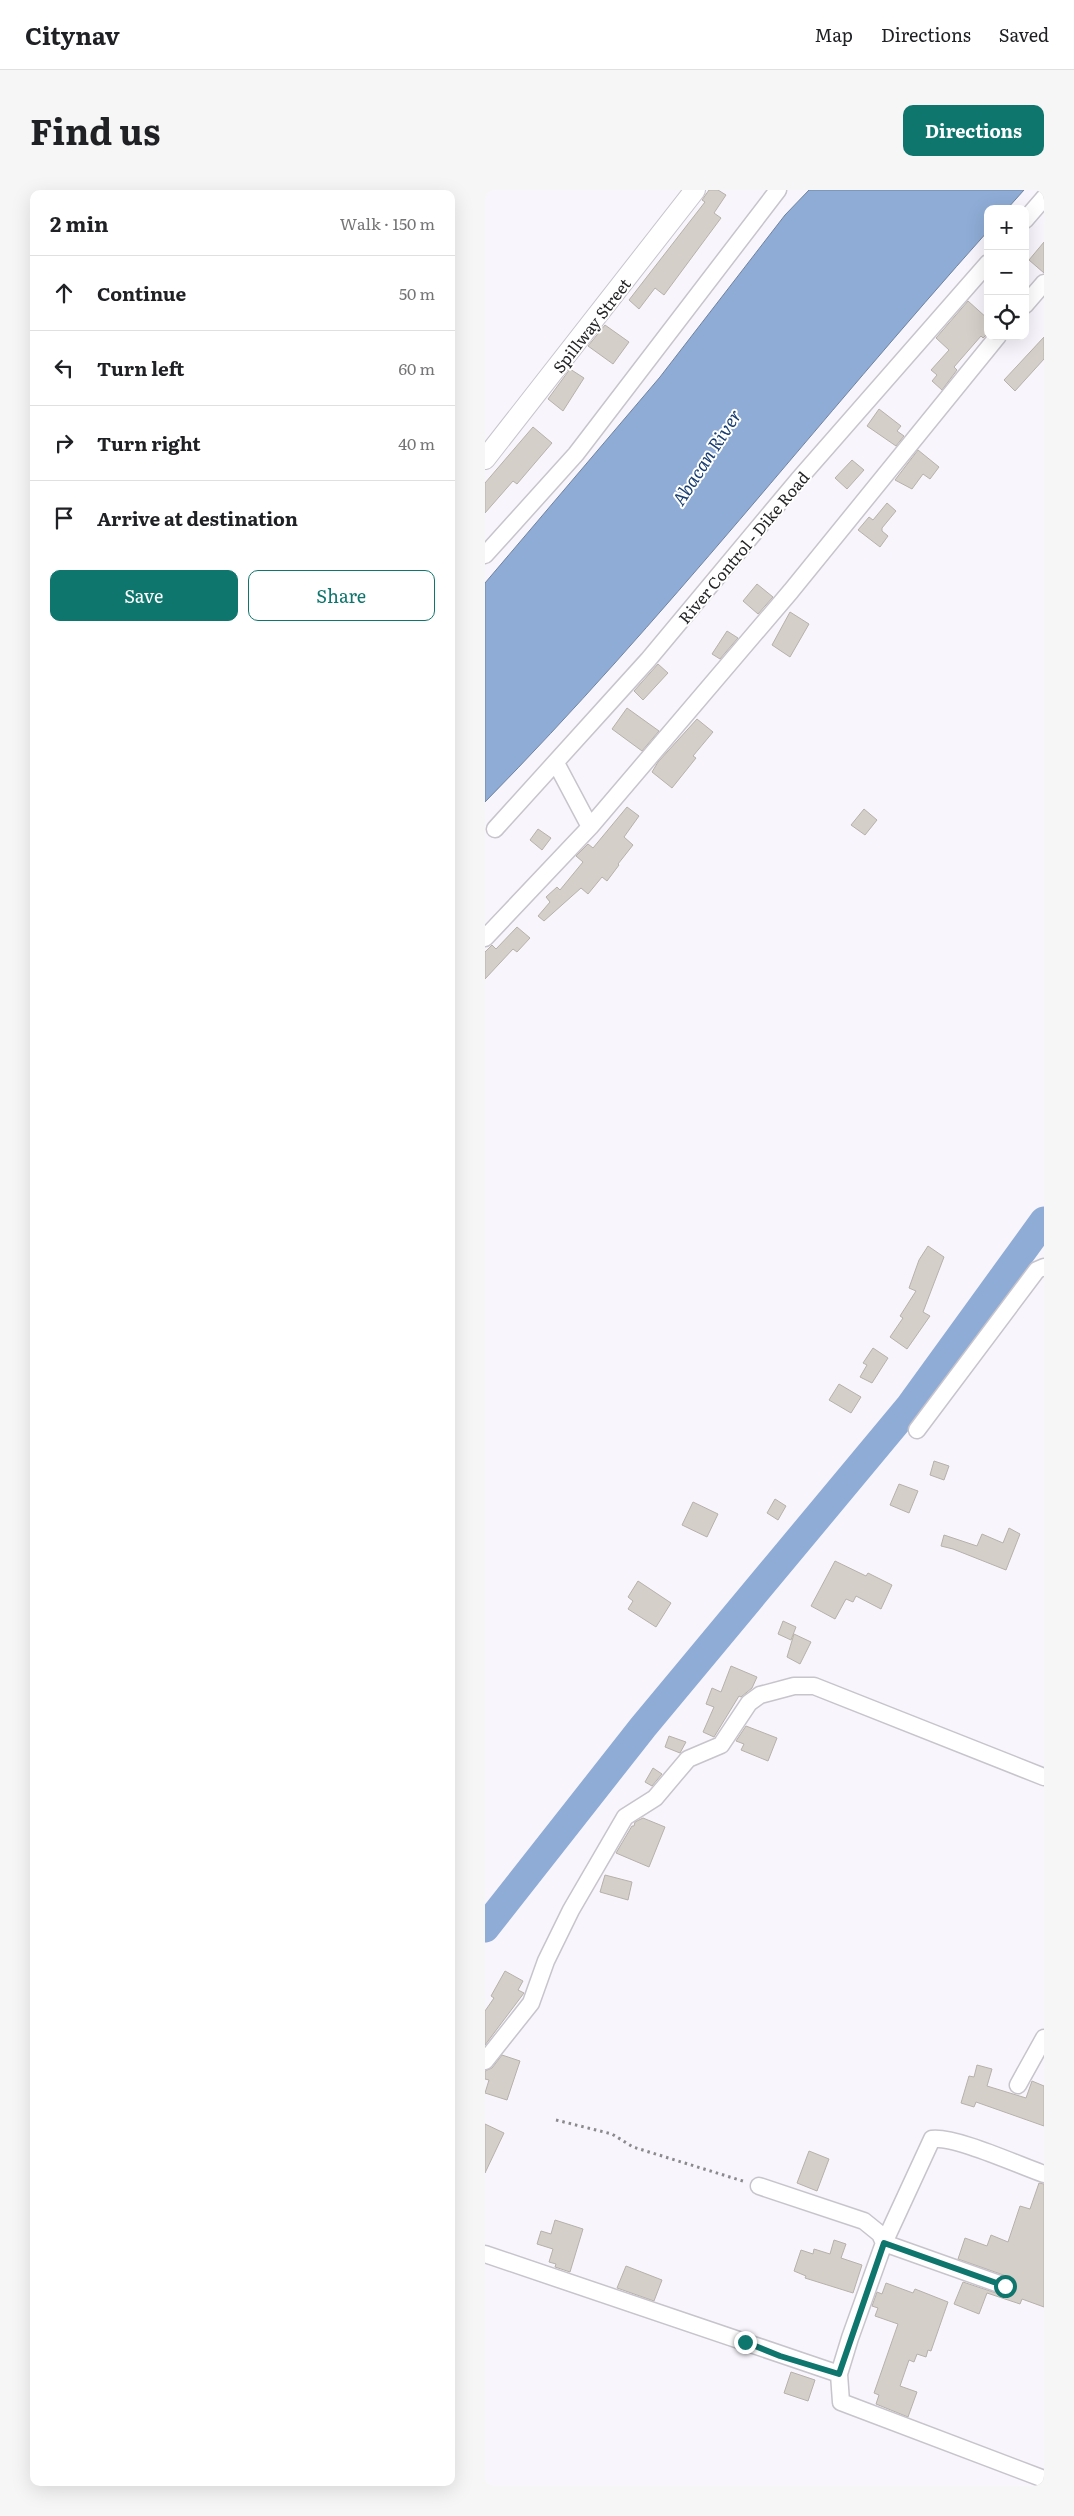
<!DOCTYPE html>
<meta charset="utf-8">
<style>
body{margin:0;font-family:Literata,serif;background:#f6f6f6;color:#202124}
.controls{position:absolute;right:15px;top:15px;display:grid;overflow:hidden;border-radius:10px;box-shadow:0 5px 20px #0002}
.controls button{width:45px;height:45px;display:grid;place-items:center;padding:0;border:0;border-bottom:1px solid #e0e0e0;background:#fff;color:#202124;font:25px sans-serif}
.stop{position:absolute;width:15px;height:15px;margin:-11px;border:4px solid #0f766e;border-radius:50%;background:#fff}
.stop.end{background:#0f766e;border-color:#fff;box-shadow:0 1px 5px #0008}
.list{margin:0;padding:0;list-style:none}
h2{display:flex;justify-content:space-between;align-items:center;height:65px;margin:0;padding:0 20px;font-size:21px}
h2 small{font-size:16px;font-weight:400;color:#757577}
.list li{display:grid;grid-template-columns:32px 1fr auto;gap:15px;align-items:center;box-sizing:border-box;height:75px;padding:0 20px;border-top:1px solid #e0e0e0}
.list b{display:block;font-size:19px;white-space:nowrap}
.list em{font-size:16px;font-style:normal;color:#757577}
.actions{display:flex;gap:10px;padding:15px 20px}
.actions a{flex:1;padding:11px 0;border:1px solid #0f766e;border-radius:10px;text-align:center;font-size:18px;color:#0f766e}
.actions .main{background:#0f766e;color:#fff}
.icon{flex:none;width:28px;height:28px;fill:none;stroke:currentColor;stroke-width:2;stroke-linecap:round;stroke-linejoin:round}
.map{position:relative;flex:none;width:559px;height:2296px;overflow:hidden;border-radius:10px}
header{display:flex;align-items:center;gap:30px;box-sizing:border-box;height:70px;padding:0 25px;background:#fff;border-bottom:1px solid #e0e0e0}
header strong{font-size:24px}
nav{display:flex;gap:28px;margin-inline-start:auto;font-size:18px}
.intro{display:flex;align-items:center;justify-content:space-between;box-sizing:border-box;height:120px;padding:0 30px}
h1{margin:0;font-size:35px}
.button{padding:12px 22px;border-radius:10px;background:#0f766e;color:#fff;font-size:18px;font-weight:700}
main{display:flex;gap:30px;padding:0 30px}
aside{flex:1;background:#fff;border-radius:10px;box-shadow:0 5px 20px #0002}
.map>svg:first-child{display:block}
.water{fill:#8eacd6;stroke:#6e83a1}
.lines{fill:none;stroke-linecap:round;stroke-linejoin:round}
.river{stroke:#8eacd6;stroke-width:29}
.building{fill:#d4cfc8;stroke:#b6b1aa}
.minor-casing{stroke:#c8c4cc;stroke-width:19}
.tertiary-casing{stroke:#c8c4cc;stroke-width:22}
.path{stroke:#8c898e;stroke-width:3;stroke-dasharray:2.5 4;stroke-linecap:butt}
.minor{stroke:#fff;stroke-width:16}
.tertiary{stroke:#fff;stroke-width:20}
.route{stroke:#0f766e;stroke-width:6}
.labels{text-anchor:middle;dominant-baseline:central;stroke-width:4;stroke-linejoin:round;paint-order:stroke}
.street-label{font-size:16px;fill:#252426;stroke:#fff}
.water-label{font-size:18px;font-style:italic;fill:#183e71;stroke:#fff}
</style>
<header>
<strong>Citynav</strong>
<nav><a>Map</a><a>Directions</a><a>Saved</a></nav>
</header>
<div class="intro"><h1>Find us</h1><a class="button">Directions</a></div>
<main>
<aside>
<h2>2 min<small>Walk · 150 m</small></h2>
<ul class="list">
<li><svg class="icon" aria-label="ahead" viewBox="0 0 24 24"><path d="M12 20V5M6 11l6-6 6 6"/></svg><div><b>Continue</b></div><em>50 m</em></li>
<li><svg class="icon" aria-label="left" viewBox="0 0 24 24"><path d="M17 20v-9H6M10 6l-5 5 5 5"/></svg><div><b>Turn left</b></div><em>60 m</em></li>
<li><svg class="icon" aria-label="right" viewBox="0 0 24 24"><path d="M7 20v-9h11M14 6l5 5-5 5"/></svg><div><b>Turn right</b></div><em>40 m</em></li>
<li><svg class="icon" aria-label="arrive" viewBox="0 0 24 24"><path d="M6 21V4h12l-3 4 3 4H6"/></svg><div><b>Arrive at destination</b></div></li>
</ul>
<div class="actions"><a class="main">Save</a><a>Share</a></div>
</aside>
<div class="map">
<svg width="559" height="2296" viewBox="0 0 559 2296">
<rect width="100%" height="100%" fill="#f9f5fc"/>
<path class="water" d="M 324,0 L 539,0 L 522,19 L 503,19 L 503,41 C 334,230 178,431 0,612 L 0,393 L 175,187 L 300,25 Z"/>
<g class="lines">
<path class="river" d="M 0,1738 L 158,1537 L 425,1216 L 559,1031"/>
</g>
<path class="building" d="M 224,0 L 233,0 L 241,5 L 229,23 L 236,28 L 179,105 L 170,98 L 154,119 L 144,110 L 220,12 L 217,10 Z
M 559,52 L 559,83 L 544,70 Z
M 483,111 L 503,129 L 503,143 L 498,148 L 496,146 L 469,177 L 472,180 L 457,200 L 447,191 L 452,185 L 446,180 L 464,160 L 451,148 Z
M 120,135 L 144,152 L 128,174 L 103,156 Z
M 559,147 L 559,169 L 530,201 L 519,190 Z
M 85,179 L 99,188 L 78,221 L 63,209 Z
M 394,219 L 416,236 L 412,241 L 419,246 L 411,256 L 382,236 Z
M 48,237 L 67,253 L 32,294 L 28,291 L 0,323 L 0,293 Z
M 433,260 L 454,277 L 445,289 L 438,284 L 427,299 L 410,290 Z
M 367,270 L 379,280 L 362,299 L 350,288 Z
M 402,313 L 411,321 L 397,338 L 397,341 L 403,346 L 395,357 L 373,340 L 384,327 L 388,330 Z
M 272,394 L 288,407 L 273,424 L 258,411 Z
M 305,422 L 324,434 L 305,467 L 287,455 Z
M 242,441 L 253,448 L 235,469 L 227,464 Z
M 173,474 L 183,483 L 158,510 L 149,501 Z
M 142,518 L 174,541 L 157,561 L 127,539 Z
M 212,529 L 228,542 L 208,566 L 211,568 L 187,598 L 167,582 L 173,572 Z
M 142,617 L 154,626 L 139,647 L 148,655 L 133,674 L 134,675 L 122,691 L 117,687 L 103,704 L 96,698 L 59,731 L 53,726 L 65,712 L 61,707 L 72,697 L 75,700 L 98,672 L 91,666 L 103,654 L 108,658 Z
M 379,619 L 392,630 L 380,645 L 366,635 Z
M 53,639 L 66,648 L 57,660 L 45,650 Z
M 32,737 L 45,748 L 32,762 L 28,759 L 0,789 L 0,762 L 7,755 L 11,759 Z
M 443,1056 L 459,1067 L 438,1122 L 445,1126 L 422,1159 L 405,1147 L 418,1128 L 415,1126 L 431,1101 L 424,1098 L 434,1070 Z
M 388,1158 L 403,1168 L 387,1193 L 375,1187 L 382,1175 L 378,1173 Z
M 354,1194 L 376,1207 L 366,1223 L 344,1210 Z
M 449,1271 L 464,1276 L 459,1290 L 445,1285 Z
M 414,1294 L 433,1301 L 424,1323 L 405,1315 Z
M 290,1309 L 301,1316 L 293,1330 L 282,1323 Z
M 208,1312 L 233,1324 L 222,1347 L 197,1335 Z
M 524,1338 L 535,1344 L 521,1380 L 468,1359 L 456,1356 L 459,1345 L 492,1356 L 497,1344 L 518,1353 Z
M 350,1371 L 381,1386 L 383,1383 L 407,1395 L 396,1419 L 371,1406 L 368,1412 L 361,1409 L 350,1429 L 326,1416 Z
M 153,1391 L 186,1413 L 171,1437 L 143,1419 L 148,1411 L 143,1407 Z
M 298,1431 L 311,1437 L 306,1450 L 293,1444 Z
M 309,1444 L 326,1452 L 315,1474 L 302,1467 Z
M 246,1476 L 272,1487 L 267,1498 L 256,1507 L 254,1506 L 229,1547 L 218,1542 L 229,1517 L 221,1514 L 227,1498 L 236,1502 Z
M 261,1536 L 292,1548 L 283,1571 L 256,1560 L 259,1554 L 251,1551 Z
M 184,1546 L 201,1552 L 195,1563 L 180,1557 Z
M 168,1578 L 177,1584 L 167,1596 L 160,1592 Z
M 158,1628 L 180,1637 L 164,1677 L 131,1663 L 147,1636 L 149,1636 L 150,1632 Z
M 120,1685 L 147,1692 L 143,1710 L 115,1702 Z
M 20,1781 L 38,1791 L 33,1800 L 39,1803 L 0,1855 L 0,1821 L 9,1808 L 6,1806 Z
M 17,1865 L 35,1871 L 22,1910 L 0,1903 L 4,1890 L 0,1889 L 0,1881 L 7,1878 Z
M 492,1875 L 507,1879 L 502,1896 L 541,1908 L 547,1891 L 559,1896 L 559,1936 L 491,1912 L 489,1917 L 476,1913 L 484,1886 L 489,1887 Z
M 0,1934 L 19,1943 L 0,1983 Z
M 324,1961 L 344,1969 L 332,2001 L 312,1993 Z
M 554,1993 L 559,1994 L 559,2117 L 537,2109 L 535,2114 L 502,2103 L 494,2124 L 469,2114 L 478,2092 L 517,2105 L 527,2103 L 530,2095 L 524,2087 L 473,2069 L 480,2048 L 502,2056 L 506,2045 L 523,2052 L 535,2016 L 545,2019 Z
M 70,2030 L 98,2039 L 85,2082 L 70,2077 L 71,2074 L 64,2072 L 68,2059 L 52,2054 L 56,2041 L 66,2044 Z
M 349,2050 L 361,2054 L 356,2068 L 377,2075 L 368,2103 L 320,2088 L 321,2086 L 309,2081 L 316,2060 L 328,2064 L 329,2059 L 345,2064 Z
M 141,2076 L 177,2090 L 169,2111 L 132,2098 Z
M 401,2093 L 428,2103 L 430,2099 L 463,2112 L 446,2161 L 443,2160 L 441,2167 L 432,2164 L 429,2172 L 424,2170 L 415,2196 L 432,2202 L 423,2227 L 391,2214 L 394,2205 L 389,2203 L 413,2134 L 390,2126 L 393,2118 L 387,2116 L 392,2102 L 397,2104 Z
M 306,2182 L 330,2190 L 323,2211 L 299,2203 Z"/>
<g class="lines">
<defs>
<path id="minor" d="M 540,30 L 559,8
M 540,115 L 559,93
M 0,365 L 91,264 L 293,0
M 71,573 L 105,637
M 10,639 L 163,470 L 313,290 L 503,73
M 0,748 L 105,637 L 306,401 L 513,146
M 432,1240 L 552,1080 L 559,1077
M 0,1871 L 46,1813 L 61,1771 L 86,1720 L 140,1627 L 170,1608 L 203,1569 L 236,1555 L 264,1513 L 275,1505 L 309,1496 L 329,1496 L 559,1587
M 533,1895 L 559,1848
M 559,1984 C 533,1975 470,1946 447,1949 L 399,2053 L 365,2148 L 354,2184 L 356,2212 L 559,2289
M 274,1996 L 379,2031 L 395,2044 L 399,2053 L 520,2096
M 0,2064 L 354,2184"/>
<path id="tertiary" d="M 0,269 L 210,0"/>
</defs>
<use href="#minor" class="minor-casing"/>
<use href="#tertiary" class="tertiary-casing"/>
<path class="path" d="M 71,1930 L 127,1944 L 148,1957 L 261,1992"/>
<use href="#minor" class="minor"/>
<use href="#tertiary" class="tertiary"/>
</g>
<g class="lines">
<path class="route" d="M 260,2152 L 295,2166 L 354,2184 L 399,2053 L 520,2096"/>
</g>
<g class="labels">
<g class="street-label">
<text transform="translate(106 135) rotate(-52)">Spillway Street</text>
<text transform="translate(258 357) rotate(-50)">River Control - Dike Road</text>
</g>
<g class="water-label">
<text transform="translate(221 267) rotate(-57)">Abacan River</text>
</g>
</g>
</svg>
<div class="controls">
<button>+</button>
<button>−</button>
<button><svg class="icon" aria-label="locate" viewBox="0 0 24 24"><circle cx="12" cy="12" r="6"/><path d="M12 2v4M12 18v4M2 12h4M18 12h4"/></svg></button>
</div>
<div class="stop" style="left:520px;top:2096px"></div>
<div class="stop end" style="left:260px;top:2152px"></div>
</div>
</main>
